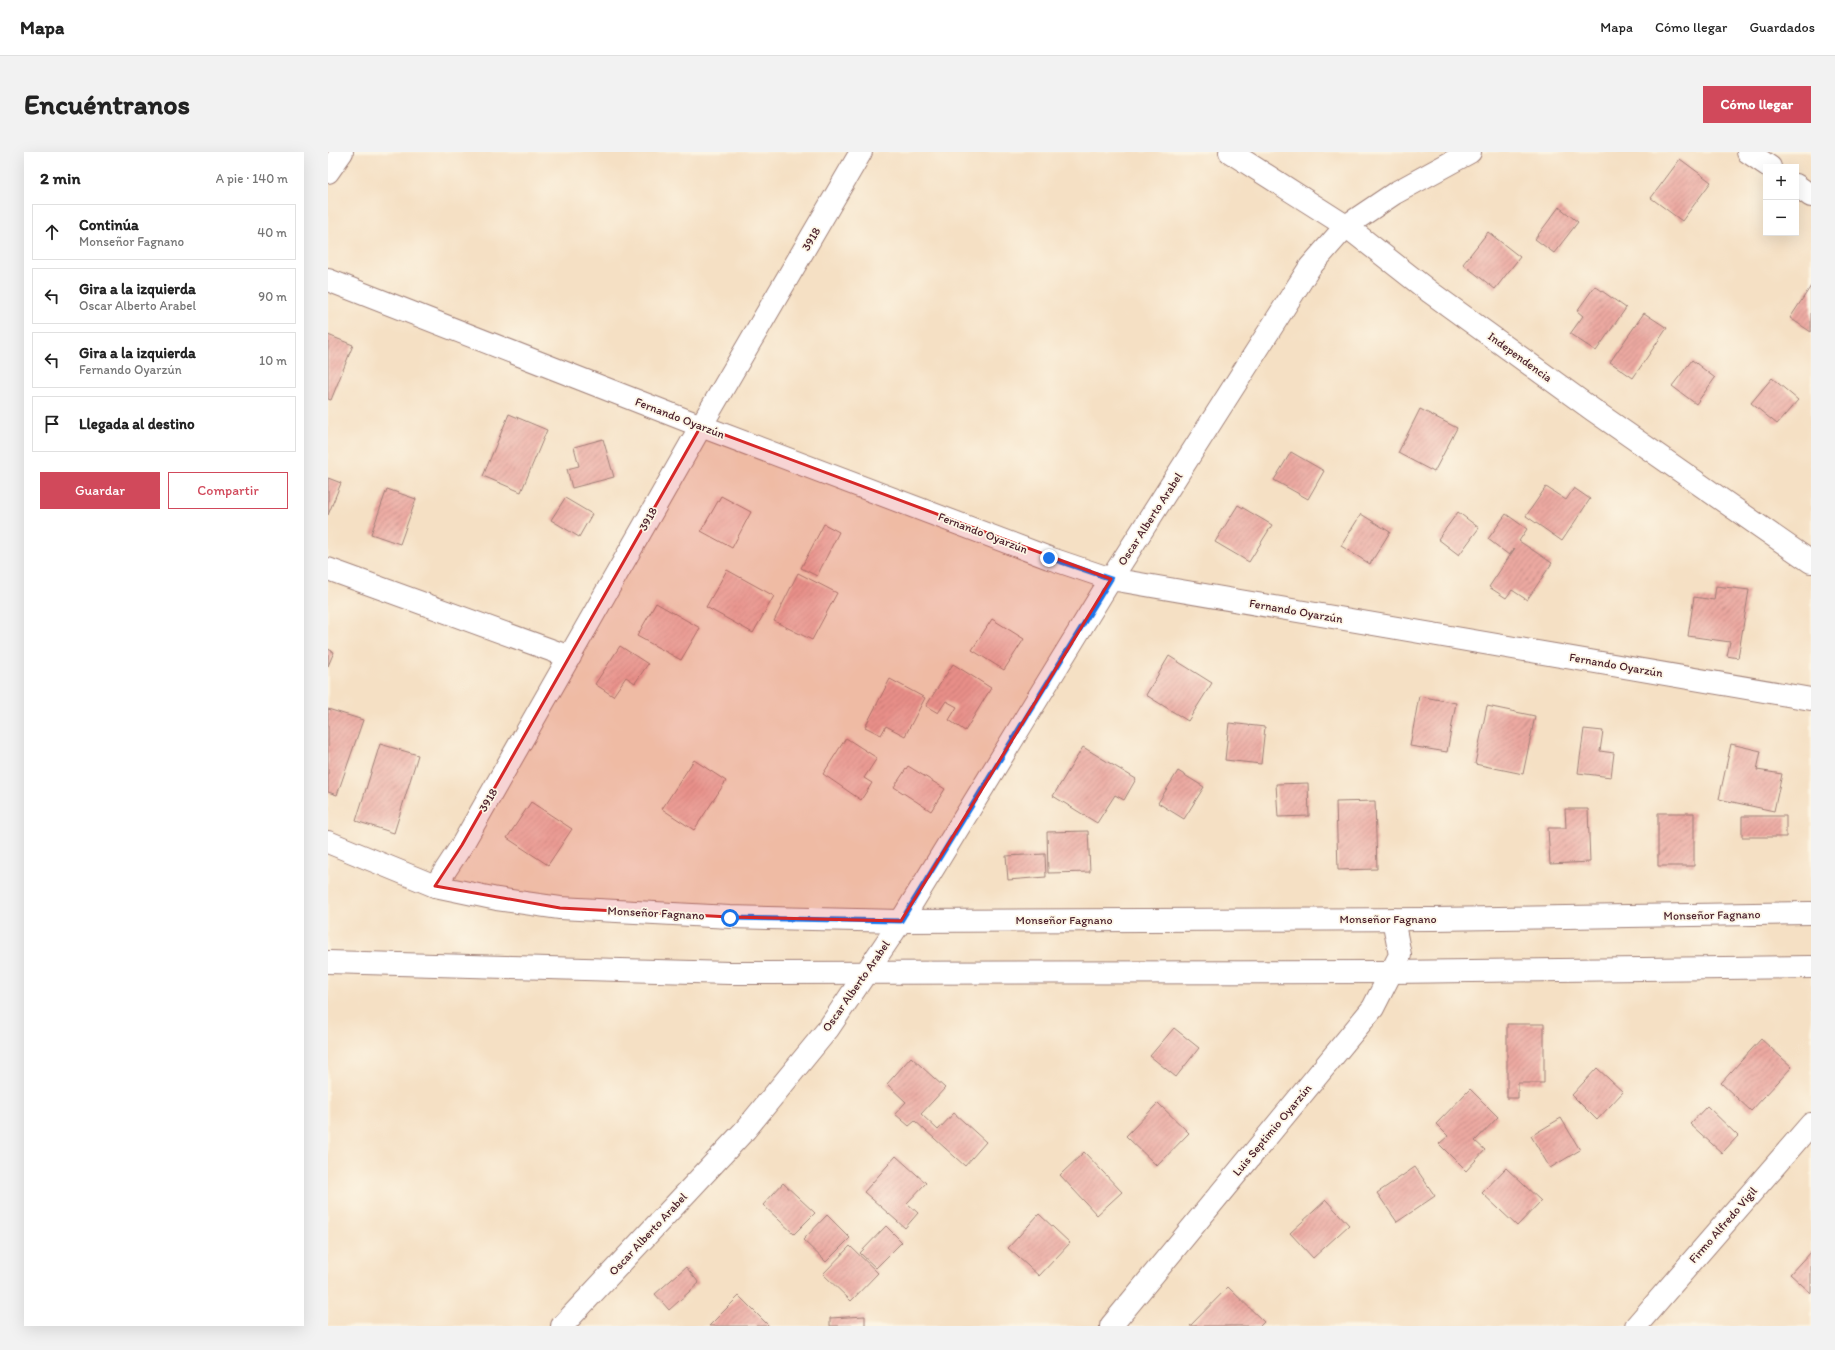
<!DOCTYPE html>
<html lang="es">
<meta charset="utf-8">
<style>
body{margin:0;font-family:Itim,sans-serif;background:#f2f2f2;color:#222}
.controls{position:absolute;right:12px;top:12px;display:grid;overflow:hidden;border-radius:0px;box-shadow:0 4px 16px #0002}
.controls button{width:36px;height:36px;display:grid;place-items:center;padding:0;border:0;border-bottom:1px solid #e0e0e0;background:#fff;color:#222;font:20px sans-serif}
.stop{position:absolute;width:12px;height:12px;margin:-9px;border:3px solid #1a73e8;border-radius:50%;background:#fff}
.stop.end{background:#1a73e8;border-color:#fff;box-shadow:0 1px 4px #0008}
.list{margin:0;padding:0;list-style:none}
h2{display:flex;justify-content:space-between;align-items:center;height:52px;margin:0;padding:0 16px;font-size:17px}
h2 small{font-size:13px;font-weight:400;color:#767676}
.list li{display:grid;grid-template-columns:26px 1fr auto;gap:12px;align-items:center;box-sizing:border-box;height:56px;margin:0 8px 8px;padding:0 8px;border:1px solid #e0e0e0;border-radius:0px}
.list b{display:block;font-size:15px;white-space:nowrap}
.list p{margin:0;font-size:13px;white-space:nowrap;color:#767676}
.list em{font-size:13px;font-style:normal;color:#767676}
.actions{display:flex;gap:8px;padding:12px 16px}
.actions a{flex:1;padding:9px 0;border:1px solid #d1495b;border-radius:0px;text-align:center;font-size:14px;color:#d1495b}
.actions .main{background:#d1495b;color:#fff}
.icon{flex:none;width:22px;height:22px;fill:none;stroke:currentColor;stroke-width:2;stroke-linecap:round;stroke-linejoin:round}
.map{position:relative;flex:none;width:1483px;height:1174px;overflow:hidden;border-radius:0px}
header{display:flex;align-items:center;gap:24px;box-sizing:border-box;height:56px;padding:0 20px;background:#fff;border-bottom:1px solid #e0e0e0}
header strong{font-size:19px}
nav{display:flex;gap:22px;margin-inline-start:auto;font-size:14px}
.intro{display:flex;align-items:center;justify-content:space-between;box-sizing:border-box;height:96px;padding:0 24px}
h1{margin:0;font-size:28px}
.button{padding:10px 18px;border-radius:0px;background:#d1495b;color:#fff;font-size:14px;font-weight:700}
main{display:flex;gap:24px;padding:0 24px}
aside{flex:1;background:#fff;border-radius:0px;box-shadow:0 4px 16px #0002}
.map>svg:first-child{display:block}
.building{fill:url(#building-hatch)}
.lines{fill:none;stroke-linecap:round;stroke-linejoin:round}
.minor-casing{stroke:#a08078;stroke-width:24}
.tertiary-casing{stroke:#a08078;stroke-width:24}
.minor{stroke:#fff;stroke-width:22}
.tertiary{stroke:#fff;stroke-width:22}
.route{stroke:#1a73e8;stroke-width:5}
.marked{fill:#d62828;fill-opacity:0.2;stroke:#d62828;stroke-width:3;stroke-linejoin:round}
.labels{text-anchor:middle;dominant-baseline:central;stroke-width:3.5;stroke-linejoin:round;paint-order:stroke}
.street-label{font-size:12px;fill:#4a1f2b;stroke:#fcf5e5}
</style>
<header>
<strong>Mapa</strong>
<nav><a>Mapa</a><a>Cómo llegar</a><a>Guardados</a></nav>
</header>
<div class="intro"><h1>Encuéntranos</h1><a class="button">Cómo llegar</a></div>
<main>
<aside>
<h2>2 min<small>A pie · 140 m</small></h2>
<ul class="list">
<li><svg class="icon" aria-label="ahead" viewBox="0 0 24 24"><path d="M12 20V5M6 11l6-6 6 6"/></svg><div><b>Continúa</b><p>Monseñor Fagnano</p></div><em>40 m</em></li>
<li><svg class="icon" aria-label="left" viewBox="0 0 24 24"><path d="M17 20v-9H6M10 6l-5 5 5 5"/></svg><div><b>Gira a la izquierda</b><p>Oscar Alberto Arabel</p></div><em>90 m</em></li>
<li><svg class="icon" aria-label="left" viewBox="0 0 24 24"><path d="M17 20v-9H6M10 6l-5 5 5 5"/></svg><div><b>Gira a la izquierda</b><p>Fernando Oyarzún</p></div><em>10 m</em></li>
<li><svg class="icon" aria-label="arrive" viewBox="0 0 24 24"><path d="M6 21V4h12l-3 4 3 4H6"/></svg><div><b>Llegada al destino</b></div></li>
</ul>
<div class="actions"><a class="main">Guardar</a><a>Compartir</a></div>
</aside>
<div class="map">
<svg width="1483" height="1174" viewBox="0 0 1483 1174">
<defs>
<pattern id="building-hatch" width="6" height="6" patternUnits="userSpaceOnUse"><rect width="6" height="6" fill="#eca9a1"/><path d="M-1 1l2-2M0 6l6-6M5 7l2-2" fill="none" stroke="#c18983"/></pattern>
</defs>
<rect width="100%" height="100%" fill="#fcf5e5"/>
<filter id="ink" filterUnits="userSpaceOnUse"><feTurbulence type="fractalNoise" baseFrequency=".025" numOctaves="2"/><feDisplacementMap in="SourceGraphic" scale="8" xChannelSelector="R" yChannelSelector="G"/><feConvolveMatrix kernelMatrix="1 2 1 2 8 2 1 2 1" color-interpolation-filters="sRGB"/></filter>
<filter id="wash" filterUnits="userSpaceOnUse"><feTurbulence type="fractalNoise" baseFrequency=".012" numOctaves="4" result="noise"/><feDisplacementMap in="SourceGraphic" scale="16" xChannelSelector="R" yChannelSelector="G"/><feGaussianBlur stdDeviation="0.9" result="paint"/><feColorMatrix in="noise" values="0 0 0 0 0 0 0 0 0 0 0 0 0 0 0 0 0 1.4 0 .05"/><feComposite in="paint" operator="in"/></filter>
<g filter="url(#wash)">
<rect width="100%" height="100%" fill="#f5e0c4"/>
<g id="blocks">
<path class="building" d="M 1352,7 L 1383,30 L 1354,69 L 1323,46 Z
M 1231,55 L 1250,70 L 1226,101 L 1207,87 Z
M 1160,80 L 1192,105 L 1167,137 L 1135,112 Z
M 1267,134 L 1298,156 L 1268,199 L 1242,182 L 1255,164 L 1249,159 Z
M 1483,134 L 1483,180 L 1462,166 Z
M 1316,161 L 1339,176 L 1305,226 L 1282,210 Z
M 0,183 L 25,193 L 3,248 L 0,247 Z
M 1364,208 L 1387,226 L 1368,252 L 1344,234 Z
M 1444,226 L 1470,248 L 1449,272 L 1423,251 Z
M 1092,257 L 1129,276 L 1106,320 L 1070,301 Z
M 181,262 L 219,278 L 193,340 L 155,324 Z
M 275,287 L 286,325 L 244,336 L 239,317 L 251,314 L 246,295 Z
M 963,300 L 996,319 L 980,347 L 946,328 Z
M 0,326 L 13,331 L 0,363 Z
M 1218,335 L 1238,348 L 1246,336 L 1262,347 L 1234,389 L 1198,364 Z
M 59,337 L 88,347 L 72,392 L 43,382 Z
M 393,344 L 423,360 L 404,396 L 373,379 Z
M 237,346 L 264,362 L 251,385 L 223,368 Z
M 910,353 L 944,373 L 921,410 L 887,390 Z
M 1130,360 L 1151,376 L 1131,403 L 1110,387 Z
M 1033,362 L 1062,380 L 1042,412 L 1013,394 Z
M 1178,362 L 1199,377 L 1191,389 L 1224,411 L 1199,448 L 1184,438 L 1178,446 L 1161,435 L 1187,396 L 1181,403 L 1160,387 Z
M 496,372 L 511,380 L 489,424 L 473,416 Z
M 399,418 L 446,444 L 425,481 L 378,455 Z
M 470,421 L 509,441 L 484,488 L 446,469 Z
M 1388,434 L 1421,438 L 1410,506 L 1399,504 L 1402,490 L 1360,484 L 1366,445 L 1386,448 Z
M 328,451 L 372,476 L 353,508 L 309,484 Z
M 664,467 L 696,487 L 676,518 L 644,498 Z
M 292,494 L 320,512 L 307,531 L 298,525 L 285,544 L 267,532 Z
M 0,497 L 6,500 L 0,514 Z
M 841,504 L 884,531 L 860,569 L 818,543 Z
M 625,512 L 663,536 L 637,579 L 621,568 L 629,555 L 618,549 L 610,561 L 598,554 Z
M 562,527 L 597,546 L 577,584 L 558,574 L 553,583 L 537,575 Z
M 1091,544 L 1128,551 L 1119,600 L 1082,594 Z
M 1159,554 L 1207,564 L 1195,622 L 1147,612 Z
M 0,557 L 35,568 L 9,643 L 0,640 Z
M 901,571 L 937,575 L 933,612 L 897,608 Z
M 1256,577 L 1275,579 L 1272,599 L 1286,601 L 1283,625 L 1250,621 Z
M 518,586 L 549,606 L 536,626 L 544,631 L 533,648 L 495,622 Z
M 52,592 L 90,603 L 66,681 L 28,669 Z
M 1403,592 L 1433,599 L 1429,618 L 1454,622 L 1446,659 L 1391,647 Z
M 755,595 L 808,627 L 796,648 L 787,643 L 769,671 L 725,644 Z
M 366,608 L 398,629 L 366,678 L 334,657 Z
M 580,614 L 617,637 L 603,659 L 566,635 Z
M 850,619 L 876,635 L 856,667 L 830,651 Z
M 980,631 L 981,664 L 950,665 L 948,632 Z
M 1047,649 L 1049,717 L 1010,718 L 1008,650 Z
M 203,650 L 244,677 L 220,713 L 179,686 Z
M 1237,657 L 1260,657 L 1262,710 L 1222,712 L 1220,676 L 1238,676 Z
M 1330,661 L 1366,661 L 1366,714 L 1330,714 Z
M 1414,664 L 1458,664 L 1458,685 L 1414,685 Z
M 760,679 L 762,720 L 720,721 L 719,680 Z
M 717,702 L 718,725 L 680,728 L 678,704 Z
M 1179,872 L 1216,872 L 1216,931 L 1190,931 L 1190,946 L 1179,946 Z
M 846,876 L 871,896 L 848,925 L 822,904 Z
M 1433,887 L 1464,915 L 1423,959 L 1393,931 Z
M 583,905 L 617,936 L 593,962 L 610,978 L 626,961 L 658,990 L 637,1014 L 587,969 L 581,974 L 567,962 L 578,950 L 559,932 Z
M 1269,916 L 1295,940 L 1269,968 L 1244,943 Z
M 1142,937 L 1170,965 L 1147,989 L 1157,998 L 1138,1019 L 1111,992 L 1120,984 L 1108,972 Z
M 830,951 L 861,981 L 829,1014 L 798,984 Z
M 1379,954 L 1410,984 L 1394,1001 L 1362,972 Z
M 1233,966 L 1252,998 L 1222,1016 L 1203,984 Z
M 756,1000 L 794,1040 L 769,1063 L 732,1023 Z
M 568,1004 L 598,1031 L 579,1051 L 590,1061 L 577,1076 L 536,1040 Z
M 1087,1015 L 1107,1044 L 1069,1070 L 1049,1041 Z
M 1178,1016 L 1213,1049 L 1189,1074 L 1154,1041 Z
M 455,1031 L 487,1061 L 466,1082 L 435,1053 Z
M 998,1048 L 1021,1073 L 985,1106 L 962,1081 Z
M 711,1062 L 742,1091 L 711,1124 L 680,1096 Z
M 499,1063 L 522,1086 L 498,1110 L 475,1088 Z
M 558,1074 L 574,1090 L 548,1116 L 532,1101 Z
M 522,1094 L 550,1121 L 523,1149 L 495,1122 Z
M 1483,1099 L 1483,1141 L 1462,1122 Z
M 358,1115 L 371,1131 L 341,1158 L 327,1142 Z
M 900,1135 L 936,1170 L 932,1174 L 862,1174 Z
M 411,1144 L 441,1174 L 381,1174 Z
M 537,1164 L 537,1174 L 502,1174 L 502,1166 Z"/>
</g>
</g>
<g filter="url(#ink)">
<use href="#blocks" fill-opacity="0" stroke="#a08078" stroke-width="1"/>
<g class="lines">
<defs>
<path id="minor" d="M 902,0 L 1018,74 L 1102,140 L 1265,258 L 1483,410
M 1420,0 L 1442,15
M 0,20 L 14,0
M 1468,33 L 1483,44
M 0,128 L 373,274 L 721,406 L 783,427 L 1483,547
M 0,417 L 242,505
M 107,734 L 134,693 L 373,274 L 533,0
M 234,1174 L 418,977 L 500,877 L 573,769 L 783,427 L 982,115 L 1018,74 L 1067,41 L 1142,0
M 783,1174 L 1045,856 L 1072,803 L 1065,767
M 1308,1174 L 1483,972"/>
<path id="tertiary" d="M 0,690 L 107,734 L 169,747 L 232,756 L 402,765 L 573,769 L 1106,767 L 1483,761
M 0,810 L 401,821 L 1063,820 L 1483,815"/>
</defs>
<use href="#minor" class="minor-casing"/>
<use href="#tertiary" class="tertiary-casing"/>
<use href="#minor" class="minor"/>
<use href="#tertiary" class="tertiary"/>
</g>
</g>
<g class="lines" filter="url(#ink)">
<path class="route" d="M 402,766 L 573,769 L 783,427 L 721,406"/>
</g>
<path class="marked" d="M 373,274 L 783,427 L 573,769 L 402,765 L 232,756 L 107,734 L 134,693 Z"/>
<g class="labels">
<g class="street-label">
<text transform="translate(483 87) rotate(-60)">3918</text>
<text transform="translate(1192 205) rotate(36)">Independencia</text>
<text transform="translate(352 266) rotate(21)">Fernando Oyarzún</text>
<text transform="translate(320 367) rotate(-61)">3918</text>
<text transform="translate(822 367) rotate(-57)">Oscar Alberto Arabel</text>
<text transform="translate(655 381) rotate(21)">Fernando Oyarzún</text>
<text transform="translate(968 459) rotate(10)">Fernando Oyarzún</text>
<text transform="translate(1288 513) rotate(10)">Fernando Oyarzún</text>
<text transform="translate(160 648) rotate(-60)">3918</text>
<text transform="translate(328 761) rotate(3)">Monseñor Fagnano</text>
<text transform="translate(1384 763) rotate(-1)">Monseñor Fagnano</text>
<text x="1060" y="767">Monseñor Fagnano</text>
<text x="736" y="768">Monseñor Fagnano</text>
<text transform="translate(528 834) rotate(-55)">Oscar Alberto Arabel</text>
<text transform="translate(944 978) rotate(-50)">Luis Septimio Oyarzún</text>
<text transform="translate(1395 1073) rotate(-49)">Firmo Alfredo Vigil</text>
<text transform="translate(320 1082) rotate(-47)">Oscar Alberto Arabel</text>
</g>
</g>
</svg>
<div class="controls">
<button>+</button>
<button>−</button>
</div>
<div class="stop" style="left:402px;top:766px"></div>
<div class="stop end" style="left:721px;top:406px"></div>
</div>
</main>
